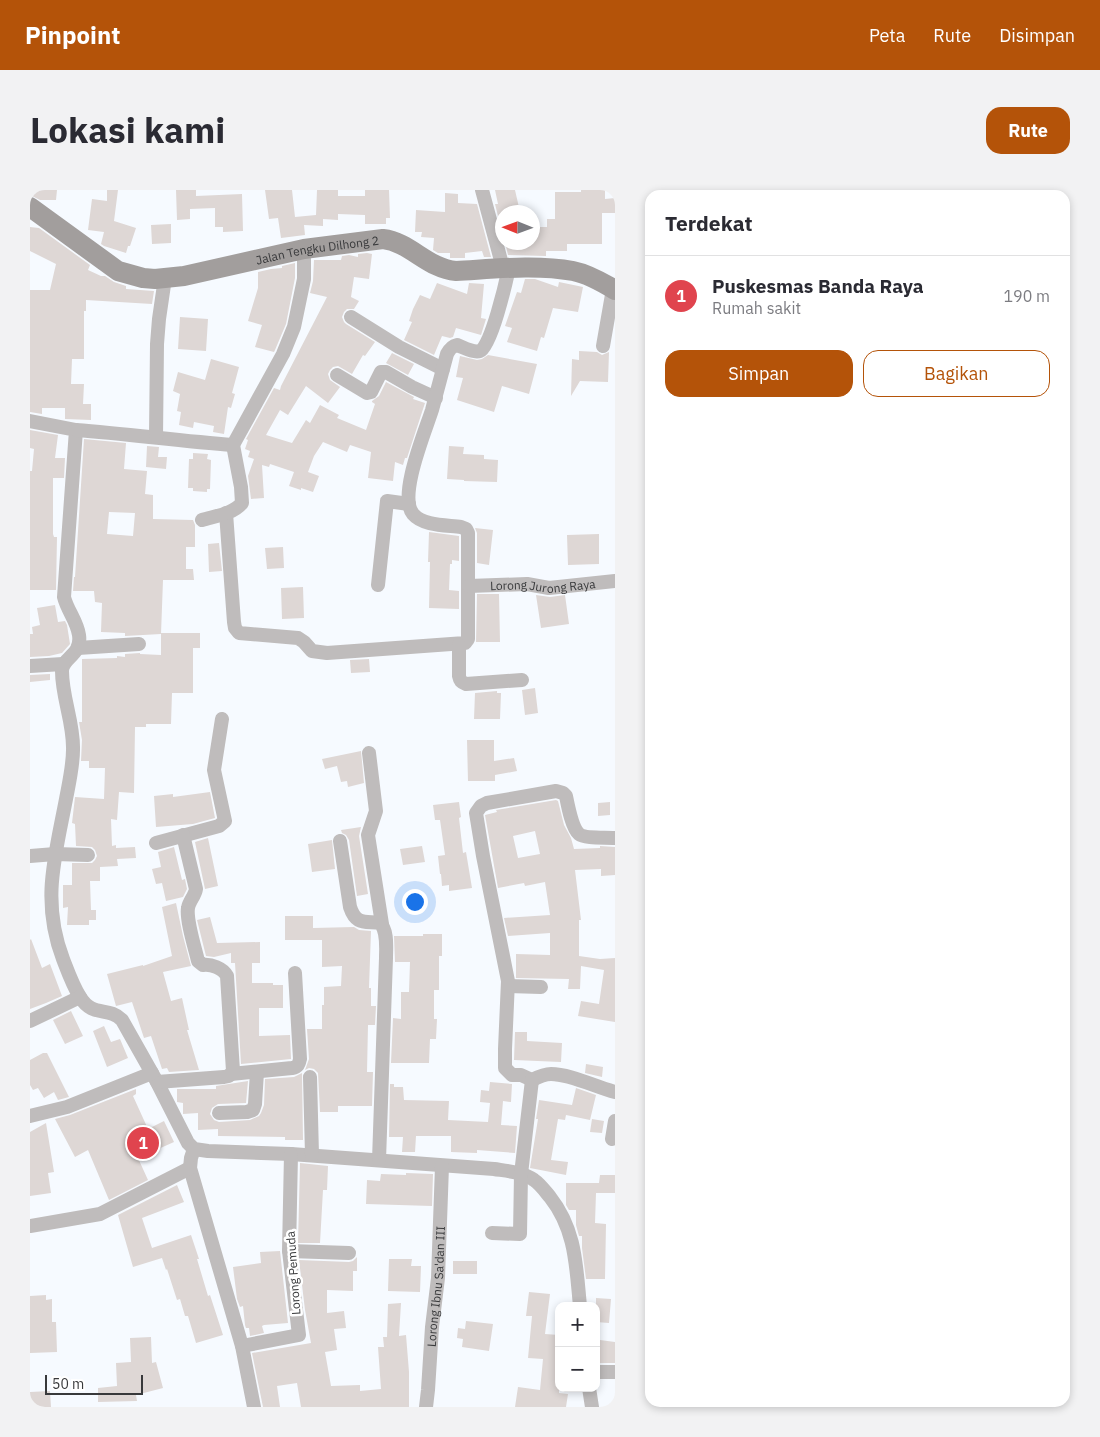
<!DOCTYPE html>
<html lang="id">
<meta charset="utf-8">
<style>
body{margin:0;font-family:"IBM Plex Sans",sans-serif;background:#f2f2f3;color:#2b2b33}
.controls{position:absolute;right:15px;bottom:15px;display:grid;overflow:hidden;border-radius:10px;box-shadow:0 2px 8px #0003}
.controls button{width:45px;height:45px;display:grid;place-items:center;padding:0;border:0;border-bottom:1px solid #e1e1e2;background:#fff;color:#2b2b33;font:25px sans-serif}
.compass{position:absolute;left:465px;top:15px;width:45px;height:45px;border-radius:50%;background:#fff;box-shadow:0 2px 8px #0003;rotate:271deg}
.scale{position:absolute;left:15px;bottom:12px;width:98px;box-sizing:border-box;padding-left:5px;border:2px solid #38393b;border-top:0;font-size:14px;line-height:18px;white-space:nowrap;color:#38393b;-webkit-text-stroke:4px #fff;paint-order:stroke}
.you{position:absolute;left:384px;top:711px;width:18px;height:18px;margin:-12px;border:4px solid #fff;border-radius:50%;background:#1a73e8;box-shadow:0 0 0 8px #1a73e833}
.badge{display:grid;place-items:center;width:32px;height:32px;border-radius:50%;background:#b45309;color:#fff;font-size:16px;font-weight:700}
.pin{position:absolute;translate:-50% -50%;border:2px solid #fff;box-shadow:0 1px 5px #0006}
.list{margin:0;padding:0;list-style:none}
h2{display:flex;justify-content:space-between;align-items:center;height:65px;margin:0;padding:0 20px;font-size:21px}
h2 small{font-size:16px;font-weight:400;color:#7c7c81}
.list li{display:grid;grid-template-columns:32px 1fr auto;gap:15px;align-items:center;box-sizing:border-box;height:80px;padding:0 20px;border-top:1px solid #e1e1e2}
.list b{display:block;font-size:19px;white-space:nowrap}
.list p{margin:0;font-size:16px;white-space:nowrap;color:#7c7c81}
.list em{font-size:16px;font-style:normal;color:#7c7c81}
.actions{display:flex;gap:10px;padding:15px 20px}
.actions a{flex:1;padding:11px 0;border:1px solid #b45309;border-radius:15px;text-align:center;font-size:18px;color:#b45309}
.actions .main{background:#b45309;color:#fff}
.map{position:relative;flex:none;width:585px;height:1217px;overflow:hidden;border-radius:15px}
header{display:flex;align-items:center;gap:30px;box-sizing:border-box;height:70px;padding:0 25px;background:#b45309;color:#fff}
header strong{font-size:24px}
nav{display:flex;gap:28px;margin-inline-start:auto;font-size:18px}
.intro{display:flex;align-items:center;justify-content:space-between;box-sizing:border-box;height:120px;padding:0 30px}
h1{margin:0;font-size:35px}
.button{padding:12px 22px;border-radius:15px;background:#b45309;color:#fff;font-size:18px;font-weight:700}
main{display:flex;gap:30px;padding:0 30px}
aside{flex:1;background:#fff;border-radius:15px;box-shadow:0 2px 8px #0003}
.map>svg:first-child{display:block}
.building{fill:#ded7d5;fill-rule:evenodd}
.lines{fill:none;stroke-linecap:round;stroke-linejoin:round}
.street{stroke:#bfbcbc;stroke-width:14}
.secondary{stroke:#a29e9d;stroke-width:20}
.labels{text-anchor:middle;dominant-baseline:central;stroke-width:5;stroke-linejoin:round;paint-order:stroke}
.street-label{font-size:12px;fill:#38393b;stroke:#fff}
</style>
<header>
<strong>Pinpoint</strong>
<nav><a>Peta</a><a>Rute</a><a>Disimpan</a></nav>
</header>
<div class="intro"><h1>Lokasi kami</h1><a class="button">Rute</a></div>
<main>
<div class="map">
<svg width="585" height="1217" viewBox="0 0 585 1217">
<rect width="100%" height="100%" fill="#f6faff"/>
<path class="building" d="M 0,0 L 27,0 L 26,10 L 10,10 L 0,5 Z
M 77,0 L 88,0 L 84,31 L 106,38 L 100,56 L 98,56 L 96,63 L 74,56 L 71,54 L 74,42 L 58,40 L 62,9 L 77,11 Z
M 146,0 L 166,0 L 166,6 L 212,4 L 213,41 L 193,42 L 193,37 L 185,37 L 185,18 L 160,19 L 160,29 L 147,30 Z
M 235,0 L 262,0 L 265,27 L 286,25 L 287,0 L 308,0 L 308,6 L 335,6 L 335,0 L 359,0 L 360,28 L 356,28 L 356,34 L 335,34 L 335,25 L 308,24 L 308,30 L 293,29 L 293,36 L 274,35 L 275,45 L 251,48 L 248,28 L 239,29 Z
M 465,0 L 485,0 L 490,22 L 472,22 L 472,42 L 465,14 L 468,14 Z
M 551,0 L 575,0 L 575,9 L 585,8 L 585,23 L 572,23 L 572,54 L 537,54 L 537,61 L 516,61 L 516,66 L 478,65 L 475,52 L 502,52 L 502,37 L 517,37 L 517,29 L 525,29 L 525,2 L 551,2 Z
M 415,3 L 428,4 L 428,13 L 447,14 L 461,67 L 454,67 L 452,61 L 435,63 L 435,68 L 420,68 L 420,63 L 408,63 L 403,60 L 404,48 L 391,47 L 392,42 L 385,42 L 386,20 L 415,22 Z
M 141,34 L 141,53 L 122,54 L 121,35 Z
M 0,37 L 9,38 L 60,75 L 58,80 L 71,86 L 75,86 L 84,92 L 96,96 L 96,99 L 124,101 L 122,114 L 56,110 L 56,121 L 54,121 L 54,169 L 42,169 L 41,194 L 54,194 L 53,214 L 61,214 L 61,230 L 35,229 L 35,218 L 12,218 L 12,224 L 0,222 L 0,100 L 20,100 L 26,74 L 0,61 Z
M 337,63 L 342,64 L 339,89 L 324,87 L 321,107 L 329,111 L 324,119 L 317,119 L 314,122 L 312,127 L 314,132 L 316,134 L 345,152 L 335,166 L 333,165 L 322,184 L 308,176 L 303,177 L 300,180 L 298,184 L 300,190 L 310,197 L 298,213 L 276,196 L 258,225 L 250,220 L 236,245 L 262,253 L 276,230 L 280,233 L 290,215 L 309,225 L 307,228 L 336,240 L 345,214 L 342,212 L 342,211 L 349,206 L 356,192 L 384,207 L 383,209 L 395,213 L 377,268 L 375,268 L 373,275 L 365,272 L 363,291 L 338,288 L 341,262 L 320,255 L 317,262 L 293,252 L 284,266 L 278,282 L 289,286 L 283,302 L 271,298 L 271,300 L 259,296 L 264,282 L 240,274 L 239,277 L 232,275 L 234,308 L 221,309 L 218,286 L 224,269 L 218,267 L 220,261 L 215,259 L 218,250 L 216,249 L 244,198 L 250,200 L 251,196 L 297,107 L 280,103 L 283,91 L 284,70 L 311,70 L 312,66 L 319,65 L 328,67 L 328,64 Z
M 265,73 L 265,88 L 256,134 L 245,160 L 244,162 L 225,157 L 232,135 L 218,131 L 228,98 L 228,82 L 241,79 L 252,78 L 252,76 Z
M 495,89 L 505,89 L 528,97 L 529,92 L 553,97 L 548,122 L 523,118 L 514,148 L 511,147 L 507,161 L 477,152 L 482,138 L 475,136 L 487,102 L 491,103 Z
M 407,93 L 437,104 L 439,93 L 454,94 L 451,128 L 456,129 L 451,145 L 426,138 L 423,147 L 420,148 L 412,146 L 404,165 L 374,150 L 382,132 L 379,131 L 383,119 L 390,105 L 400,109 Z
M 150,127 L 178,129 L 176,161 L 148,159 Z
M 549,161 L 567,162 L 572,165 L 579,162 L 578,192 L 550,191 L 541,206 L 542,169 L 549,170 Z
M 362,163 L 384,174 L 378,185 L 356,173 Z
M 458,165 L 507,174 L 499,204 L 472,196 L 464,222 L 427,210 L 433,188 L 426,187 L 430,166 L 447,170 L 452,169 Z
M 181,169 L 209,177 L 202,203 L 205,204 L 201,218 L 198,217 L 194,244 L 183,242 L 184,236 L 164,232 L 163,238 L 149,235 L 151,222 L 147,221 L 150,204 L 143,201 L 148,182 L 175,190 Z
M 0,240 L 28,245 L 25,268 L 35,268 L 34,288 L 23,288 L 23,344 L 24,347 L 27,347 L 26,400 L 0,400 L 0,281 L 2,281 L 4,259 L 0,258 Z
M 54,249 L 96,253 L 94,279 L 117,281 L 115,304 L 123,305 L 123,329 L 163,330 L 165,335 L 165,357 L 156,357 L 156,379 L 163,379 L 164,390 L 133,390 L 131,444 L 95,446 L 95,443 L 71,442 L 72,413 L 65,412 L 64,401 L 43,401 L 44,387 L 45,387 ZM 79,322 L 105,323 L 103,346 L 77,344 Z
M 117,256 L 129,257 L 128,267 L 137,267 L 136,279 L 116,277 Z
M 419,256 L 434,257 L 433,264 L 454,265 L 454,269 L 468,270 L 467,292 L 434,291 L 434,290 L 417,289 Z
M 163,263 L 178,264 L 177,269 L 181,270 L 180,299 L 177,299 L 177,302 L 163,301 L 163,298 L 158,298 L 159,269 L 163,269 Z
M 445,338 L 463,340 L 459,375 L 447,373 L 447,343 Z
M 399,342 L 429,346 L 429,371 L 422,370 L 422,374 L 420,374 L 419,400 L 429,401 L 429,419 L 399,418 L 400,372 L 398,372 Z
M 569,344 L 569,374 L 538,375 L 537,345 Z
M 189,353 L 192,381 L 179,382 L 178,354 Z
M 253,357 L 254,378 L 237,379 L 235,358 Z
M 273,397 L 274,428 L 252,429 L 251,398 Z
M 447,404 L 469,404 L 470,452 L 446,452 Z
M 506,405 L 520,407 L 535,405 L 539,434 L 511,438 Z
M 25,415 L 28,432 L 35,431 L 37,435 L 40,454 L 32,463 L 19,466 L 0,467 L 0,444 L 3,444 L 2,437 L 10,435 L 7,418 Z
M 131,443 L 170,443 L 170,458 L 163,458 L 163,503 L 142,503 L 141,534 L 116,534 L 116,537 L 105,537 L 104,603 L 89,602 L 87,630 L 81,629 L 82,656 L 86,655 L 86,658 L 105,657 L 106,668 L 87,669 L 88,676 L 70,677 L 70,691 L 60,691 L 61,720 L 66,720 L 66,730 L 59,730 L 59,735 L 37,735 L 38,717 L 33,718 L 33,695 L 42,695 L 42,673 L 62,673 L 65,670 L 67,666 L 65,660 L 62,657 L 46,656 L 45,634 L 42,633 L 45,607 L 74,609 L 75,578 L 59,578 L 59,571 L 51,571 L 52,550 L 49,532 L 52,532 L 52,469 L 87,468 L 87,466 L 95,467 L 95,464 L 110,463 L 110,464 L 131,465 Z
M 339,469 L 340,482 L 321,483 L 320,470 Z
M 20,484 L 20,490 L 0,492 L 0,485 Z
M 505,498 L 508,523 L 495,525 L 492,500 Z
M 467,501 L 467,503 L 471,503 L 470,529 L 444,529 L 445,503 Z
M 437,550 L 464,550 L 464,571 L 484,568 L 487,581 L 465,585 L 465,591 L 438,591 Z
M 331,561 L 334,593 L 318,597 L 317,591 L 311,592 L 307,576 L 295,579 L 292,569 Z
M 180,602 L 185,628 L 163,634 L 126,637 L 124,606 L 143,604 L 143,607 Z
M 526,610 L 528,611 L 534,635 L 541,648 L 544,659 L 570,658 L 570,656 L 585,657 L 585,685 L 571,686 L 571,679 L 545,680 L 551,730 L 549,730 L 549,766 L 570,769 L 585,768 L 585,832 L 548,826 L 551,811 L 569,814 L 574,780 L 551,776 L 550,799 L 538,799 L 539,789 L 486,788 L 486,764 L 520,765 L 520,743 L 478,746 L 474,728 L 520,725 L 515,692 L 495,696 L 494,693 L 468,698 L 455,625 L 467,622 L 466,620 ZM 505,641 L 510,664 L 488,668 L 483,646 Z
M 429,612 L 431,627 L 429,628 L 433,663 L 436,662 L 442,698 L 419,701 L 419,695 L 412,696 L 411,684 L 410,684 L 408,666 L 415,665 L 410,630 L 405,630 L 403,615 Z
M 580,612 L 580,625 L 568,626 L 568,613 Z
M 331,637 L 329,646 L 338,704 L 327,706 L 319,650 L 316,645 L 312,643 L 311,640 Z
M 178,648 L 188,696 L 175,699 L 165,652 Z
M 302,650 L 305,679 L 282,682 L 278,654 Z
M 392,656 L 395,672 L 373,675 L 370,659 Z
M 144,657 L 152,690 L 155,689 L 157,699 L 153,707 L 136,711 L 132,693 L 126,694 L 122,679 L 131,677 L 128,662 Z
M 146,713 L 153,746 L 161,776 L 133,782 L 141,811 L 152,808 L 159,840 L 157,840 L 169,880 L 139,882 L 137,878 L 132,879 L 121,846 L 114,848 L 102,812 L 86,816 L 77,784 L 113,775 L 113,776 L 142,766 L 132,717 Z
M 255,726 L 283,726 L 283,738 L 324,737 L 329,740 L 341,741 L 339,798 L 341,798 L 341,816 L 346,816 L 345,835 L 338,835 L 337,882 L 343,882 L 342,916 L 308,916 L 308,922 L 290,922 L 288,883 L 284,879 L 279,878 L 275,880 L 279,869 L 277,839 L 292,839 L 292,815 L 294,815 L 294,797 L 311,796 L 312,776 L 292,777 L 292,750 L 255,750 Z
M 180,727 L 187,753 L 230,752 L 230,773 L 222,773 L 222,793 L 243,793 L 243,795 L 253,795 L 253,818 L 229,818 L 229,846 L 260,845 L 261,869 L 211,874 L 205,773 L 201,773 L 201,763 L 184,767 L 176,766 L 167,730 Z
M 393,744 L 412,744 L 412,766 L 409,766 L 409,800 L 404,800 L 404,829 L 407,829 L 406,849 L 400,849 L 399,873 L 361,873 L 363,828 L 371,829 L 371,802 L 379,802 L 380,772 L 365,772 L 364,746 L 393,746 Z
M 1,749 L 12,778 L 20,774 L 32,806 L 16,813 L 0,819 L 0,750 Z
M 41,821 L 53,846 L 35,854 L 23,830 Z
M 74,836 L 81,852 L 90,849 L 98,868 L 77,877 L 63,841 Z
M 485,842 L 497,842 L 497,851 L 532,853 L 531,872 L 484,870 Z
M 13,863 L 17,863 L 39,907 L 28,910 L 24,902 L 14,908 L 8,898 L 3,900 L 0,895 L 0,870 Z
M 556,874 L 573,877 L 572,887 L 555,883 Z
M 272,883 L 273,950 L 255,950 L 255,947 L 188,946 L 188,939 L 168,940 L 168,923 L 153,924 L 153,913 L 147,912 L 147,899 L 186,899 L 186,896 L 218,891 L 216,913 L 188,914 L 182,918 L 180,924 L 184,930 L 189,932 L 220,930 L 229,926 L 231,923 L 234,915 L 235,889 L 264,887 Z
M 460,892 L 482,894 L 481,912 L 473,911 L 471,935 L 487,936 L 485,963 L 447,960 L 447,963 L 421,962 L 421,946 L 386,946 L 385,962 L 372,962 L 373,947 L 359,947 L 360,894 L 364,894 L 364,897 L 373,897 L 374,910 L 419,911 L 418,930 L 458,932 L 460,913 L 450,912 L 451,900 L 459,901 Z
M 546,898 L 566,905 L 560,930 L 536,925 L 535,930 L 528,929 L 521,970 L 538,972 L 536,985 L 500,978 L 508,929 L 506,929 L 509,910 L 542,915 Z
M 106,899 L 106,904 L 103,906 L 118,939 L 134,931 L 144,952 L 108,968 L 118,990 L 79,1010 L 58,960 L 45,967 L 25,929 L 40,925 Z
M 562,929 L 574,931 L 572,943 L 560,942 Z
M 16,933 L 24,982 L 18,983 L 21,1003 L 0,1006 L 0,942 Z
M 270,973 L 298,976 L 297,1000 L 293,1000 L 290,1053 L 268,1053 Z
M 376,983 L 403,984 L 402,1016 L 336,1014 L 337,990 L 350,991 L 351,984 L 376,985 Z
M 570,985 L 585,985 L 585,1003 L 566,1003 L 565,1033 L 576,1034 L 575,1089 L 556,1089 L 552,1058 L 552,1046 L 549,1046 L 546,1035 L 546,1020 L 539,1020 L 536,1015 L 536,993 L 569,993 Z
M 147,995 L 154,1012 L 112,1028 L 122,1058 L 161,1045 L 169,1069 L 167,1069 L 178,1106 L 180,1105 L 193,1145 L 166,1153 L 158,1126 L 155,1126 L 150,1109 L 147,1110 L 137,1079 L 136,1080 L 132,1068 L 103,1077 L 88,1025 Z
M 250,1061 L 258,1133 L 234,1135 L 232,1136 L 234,1143 L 220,1146 L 219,1138 L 216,1138 L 215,1135 L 213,1116 L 210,1117 L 207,1109 L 203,1077 L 231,1073 L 230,1062 Z
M 327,1067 L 327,1081 L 323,1081 L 323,1101 L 297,1100 L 297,1123 L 314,1121 L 316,1138 L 304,1139 L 307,1160 L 295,1162 L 301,1196 L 330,1195 L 330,1201 L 351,1199 L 348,1157 L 354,1157 L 353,1147 L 357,1147 L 358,1114 L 371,1113 L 369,1146 L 376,1145 L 379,1182 L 379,1217 L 271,1217 L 267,1193 L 247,1196 L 250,1217 L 233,1217 L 222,1163 L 281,1153 L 275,1120 L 269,1070 L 319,1072 L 323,1071 Z
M 359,1069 L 382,1069 L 381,1076 L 391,1076 L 390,1102 L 358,1101 Z
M 423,1071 L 447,1071 L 447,1084 L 423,1084 Z
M 499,1102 L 520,1104 L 515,1144 L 529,1145 L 529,1203 L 538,1204 L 536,1217 L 485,1217 L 488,1197 L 510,1200 L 513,1169 L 498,1168 L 502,1126 L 496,1126 Z
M 16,1105 L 16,1110 L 22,1109 L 22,1132 L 26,1132 L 27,1162 L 0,1163 L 0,1106 Z
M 566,1108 L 581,1109 L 579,1133 L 566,1132 Z
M 436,1131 L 463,1134 L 459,1161 L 432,1157 L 433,1149 L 427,1148 L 428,1138 L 435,1139 Z
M 121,1147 L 122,1173 L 126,1172 L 133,1198 L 106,1205 L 107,1211 L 68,1212 L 68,1198 L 87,1196 L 86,1173 L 101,1172 L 100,1148 Z
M 570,1150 L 585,1152 L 585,1173 L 569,1173 Z
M 20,1201 L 21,1217 L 0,1217 L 0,1202 Z"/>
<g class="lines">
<g class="street">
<path d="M 452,0 L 473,78"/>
<path d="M 321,127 L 369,157 L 413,179"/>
<path d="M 573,156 L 583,99"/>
<path d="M 307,185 L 337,203 L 341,202 L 351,182 L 356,182 L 382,197 L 406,208"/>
<path d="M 0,231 L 46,240 L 34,407 C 37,420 47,431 49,445 C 52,466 32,467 32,481 C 32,508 44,533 43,560 C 43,576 39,593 36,609 C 25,667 11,711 33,769 C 38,782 43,796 50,807 C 63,828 78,816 92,830 L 127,892 L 158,953 L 164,959 L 178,961 L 261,964 L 464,979 C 477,981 493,982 504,990 C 510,994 515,1001 520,1007 C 546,1040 546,1076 550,1116"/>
<path d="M 46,240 C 99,244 150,251 203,255 L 253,164 L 264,137 L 274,89 L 274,59"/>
<path d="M 126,247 L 127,154 L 129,129 L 135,88"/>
<path d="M 196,323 L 204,432 L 205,438 L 209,443 L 268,448 L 274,452 L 282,461 L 297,463 L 435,453 L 438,449 L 438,343 L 436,339 L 431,337 C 417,335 393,336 383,324 C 368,306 395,242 402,220 C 407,202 412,183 417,164 C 419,160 422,156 427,155 C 433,157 443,163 450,161 C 461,157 476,92 479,78"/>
<path d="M 172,330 C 185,326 203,324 212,313 L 211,297 L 203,255"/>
<path d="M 348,395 L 357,311 L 379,314"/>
<path id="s1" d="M 439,396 L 497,394 L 519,398 L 585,391"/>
<path d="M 429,455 L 429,486 C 430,491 431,492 436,494 L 492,490"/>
<path d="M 48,458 L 109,454"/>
<path d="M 0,476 L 33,474"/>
<path d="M 339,563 L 346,621 L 338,645 L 352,734"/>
<path d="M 310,651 L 320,717 C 326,735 334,731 350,733 C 358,741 356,757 356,768 L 349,970"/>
<path d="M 126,653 L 189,636 L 195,631 L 184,580 L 192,529"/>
<path d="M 0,666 L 25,664 L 58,665"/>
<path d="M 478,796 L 511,797"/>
<path d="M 0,831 L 50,807"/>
<path d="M 201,884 L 262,878 C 268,877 269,874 270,869 L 265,783"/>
<path d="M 280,887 L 282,965"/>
<path d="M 502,890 L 491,885 L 482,885 L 475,878 L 475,859 L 478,791 L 453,666 L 446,623 L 451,616 L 457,613 L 526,601 L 533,603 L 536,606 C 538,616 542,638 549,644 C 555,649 577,647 585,648"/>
<path d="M 502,890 C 508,887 514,884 521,884 C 540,884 566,897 585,902"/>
<path d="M 127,892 L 194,887 L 199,886 L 203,881 L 197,786 C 193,778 181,774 173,775 L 168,771 C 165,758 156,730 158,718 C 159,711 165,706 166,699 L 153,645"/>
<path d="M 189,923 L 217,922 L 223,920 L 225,914 L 227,882"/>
<path d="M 0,926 L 37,917 L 122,883"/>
<path d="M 582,949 L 585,931"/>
<path d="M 164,959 L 161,968 L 160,978 L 212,1156 L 224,1217"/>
<path d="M 0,1036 L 70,1024 L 160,978"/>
<path d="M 462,1043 L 490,1044 L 491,984 L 502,890"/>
<path d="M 259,1061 L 319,1063"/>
<path d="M 212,1156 L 269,1145 L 259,1061 L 261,964"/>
<path d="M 566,1182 L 585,1182"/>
<path d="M 559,1198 L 562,1217"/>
<path id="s2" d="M 396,1217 L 398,1200 L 402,1137 L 408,1088 L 412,976"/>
</g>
<path class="secondary" id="s3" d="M 0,17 L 88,81 L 113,88 L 125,89 L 154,86 L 274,59 L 353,49 C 380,52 398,79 426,81 C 463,79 506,74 543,81 C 558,84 572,92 585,100"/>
</g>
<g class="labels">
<g class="street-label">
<text stroke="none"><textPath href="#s3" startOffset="312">Jalan Tengku Dilhong 2</textPath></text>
<text stroke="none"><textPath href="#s1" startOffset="74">Lorong Jurong Raya</textPath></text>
<text transform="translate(263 1083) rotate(-94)">Lorong Pemuda</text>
<text stroke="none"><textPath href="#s2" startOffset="121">Lorong Ibnu Sa'dan III</textPath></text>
</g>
</g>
</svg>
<div class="controls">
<button>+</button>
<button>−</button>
</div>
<svg class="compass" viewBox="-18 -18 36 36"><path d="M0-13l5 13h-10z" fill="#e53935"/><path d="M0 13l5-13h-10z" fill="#7c7c81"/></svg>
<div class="scale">50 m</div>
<div class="you"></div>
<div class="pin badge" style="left:113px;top:953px;background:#e0444e">1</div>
</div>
<aside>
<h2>Terdekat<small></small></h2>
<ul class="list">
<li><span class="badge" style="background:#e0444e">1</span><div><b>Puskesmas Banda Raya</b><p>Rumah sakit</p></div><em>190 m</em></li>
</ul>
<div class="actions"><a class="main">Simpan</a><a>Bagikan</a></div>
</aside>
</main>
